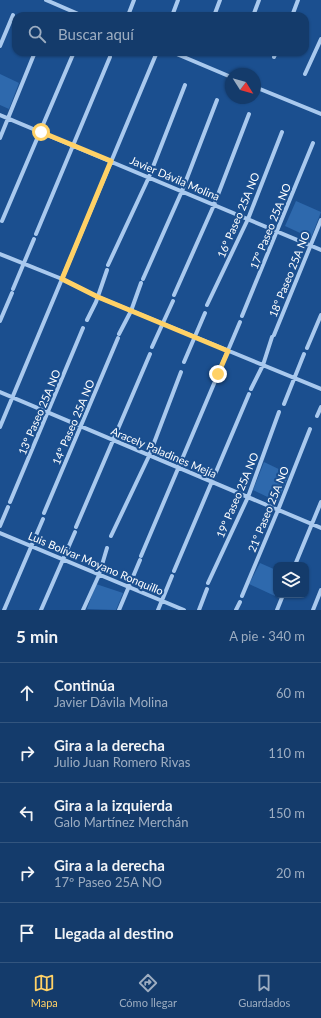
<!DOCTYPE html>
<html lang="es">
<meta charset="utf-8">
<style>
body{margin:0;font-family:Lato,sans-serif;background:#1d4271;color:#f1f3f6}
.controls{position:absolute;right:12px;bottom:12px;display:grid;overflow:hidden;border-radius:8px;box-shadow:0 1px 3px #0004}
.controls button{width:36px;height:36px;display:grid;place-items:center;padding:0;border:0;border-bottom:1px solid #33557e;background:#143b6b;color:#f1f3f6;font:20px sans-serif}
.compass{position:absolute;left:225px;top:68px;width:36px;height:36px;border-radius:50%;background:#143b6b;box-shadow:0 1px 3px #0004;rotate:127deg}
.stop{position:absolute;width:12px;height:12px;margin:-9px;border:3px solid #ffd166;border-radius:50%;background:#fff}
.stop.end{background:#ffd166;border-color:#fff;box-shadow:0 1px 4px #0008}
.list{margin:0;padding:0;list-style:none}
h2{display:flex;justify-content:space-between;align-items:center;height:52px;margin:0;padding:0 16px;font-size:17px}
h2 small{font-size:13px;font-weight:400;color:#9dadc1}
.list li{display:grid;grid-template-columns:26px 1fr auto;gap:12px;align-items:center;box-sizing:border-box;height:60px;padding:0 16px;border-top:1px solid #33557e}
.list b{display:block;font-size:15px;white-space:nowrap}
.list p{margin:0;font-size:13px;white-space:nowrap;color:#9dadc1}
.list em{font-size:13px;font-style:normal;color:#9dadc1}
.icon{flex:none;width:22px;height:22px;fill:none;stroke:currentColor;stroke-width:2;stroke-linecap:round;stroke-linejoin:round}
.map{position:relative;flex:none;width:321px;height:610px;overflow:hidden}
.search{position:absolute;background:#143b6b;box-shadow:0 1px 3px #0004;left:12px;right:12px;top:12px;height:44px;display:flex;align-items:center;gap:10px;box-sizing:border-box;padding:0 14px;border-radius:12px;color:#9dadc1;font-size:15px}
.sheet{height:352px;background:#143b6b}
nav{display:flex;justify-content:space-around;align-items:center;box-sizing:border-box;height:56px;border-top:1px solid #33557e;background:#143b6b;font-size:11px;color:#9dadc1}
nav a{display:grid;justify-items:center;gap:2px}
nav .on{color:#ffd166}
.map>svg:first-child{display:block}
.green{fill:#2e69ad}
.lines{fill:none;stroke-linecap:round;stroke-linejoin:round}
.street{stroke:#a9c9ee;stroke-width:4}
.route{stroke:#ffd166;stroke-width:5}
.labels{text-anchor:middle;dominant-baseline:central;stroke-width:4;stroke-linejoin:round;paint-order:stroke}
.street-label{font-size:11px;fill:#fff;stroke:#1b4f8f}
</style>
<div class="map">
<svg width="321" height="610" viewBox="0 0 321 610">
<rect width="100%" height="100%" fill="#1b4f8f"/>
<path class="green" d="M 0,74 L 19,83 L 9,109 L 0,105 Z
M 296,201 L 321,212 L 311,238 L 285,226 Z
M 264,462 L 289,474 L 278,502 L 253,490 Z
M 260,563 L 276,570 L 275,596 L 249,584 Z
M 96,584 L 123,593 L 116,610 L 87,609 Z"/>
<g class="lines">
<path class="street" d="M 46,0 L 83,16
M 129,13 L 134,0
M 172,16 L 178,0
M 214,16 L 220,0
M 253,16 L 259,0
M 292,16 L 298,0
M 0,46 L 13,15
M 172,52 L 231,77
M 274,57 L 276,52
M 305,74 L 321,39
M 255,87 L 321,114
M 0,115 L 321,250
M 0,138 L 35,52
M 2,221 L 74,52
M 36,234 L 110,57
M 0,254 L 62,279 L 98,297 L 321,389
M 108,265 L 149,177 L 185,85
M 143,279 L 182,191 L 217,100
M 13,289 L 34,239
M 174,295 L 214,205 L 249,114
M 207,305 L 248,219 L 282,132
M 242,316 L 313,143
M 87,320 L 96,302 L 107,270
M 0,321 L 12,293
M 119,334 L 131,311 L 141,283
M 274,335 L 321,220
M 152,347 L 173,301
M 307,348 L 321,315
M 184,362 L 205,313
M 218,374 L 240,322
M 251,389 L 263,365 L 272,337
M 0,392 L 321,528
M 284,404 L 304,354
M 317,416 L 321,407
M 0,427 L 157,52
M 10,502 L 83,328
M 44,513 L 118,338
M 0,526 L 8,507
M 76,527 L 150,354
M 0,533 L 184,610
M 111,536 L 149,456 L 181,372
M 141,556 L 216,379
M 295,565 L 321,502
M 174,571 L 249,394
M 208,583 L 248,497 L 279,412
M 242,596 L 278,510 L 310,429
M 4,610 L 43,519
M 41,610 L 75,532
M 83,610 L 99,575 L 107,548
M 119,610 L 140,560
M 158,610 L 172,576
M 199,610 L 207,589
M 236,610 L 240,602
M 277,610 L 283,595
M 313,610 L 321,590"/>
</g>
<g class="lines">
<path class="route" d="M 41,132 L 111,161 L 62,279 L 98,297 L 228,351 L 218,374"/>
</g>
<g class="labels">
<g class="street-label">
<text transform="translate(175 178) rotate(23)">Javier Dávila Molina</text>
<text transform="translate(238 215) rotate(-67)">16º Paseo 25A NO</text>
<text transform="translate(270 226) rotate(-68)">17º Paseo 25A NO</text>
<text transform="translate(289 274) rotate(-68)">18º Paseo 25A NO</text>
<text transform="translate(39 412) rotate(-67)">13º Paseo 25A NO</text>
<text transform="translate(73 422) rotate(-67)">14º Paseo 25A NO</text>
<text transform="translate(164 452) rotate(23)">Aracely Paladines Mejía</text>
<text transform="translate(237 495) rotate(-67)">19º Paseo 25A NO</text>
<text transform="translate(268 509) rotate(-68)">21º Paseo 25A NO</text>
<text transform="translate(96 563) rotate(23)">Luis Bolívar Moyano Ronquillo</text>
</g>
</g>
</svg>
<div class="controls">
<button><svg class="icon" aria-label="layers" viewBox="0 0 24 24"><path d="M12 4l9 5-9 5-9-5zM3 14l9 5 9-5"/></svg></button>
</div>
<svg class="compass" viewBox="-18 -18 36 36"><path d="M0-13l5 13h-10z" fill="#e53935"/><path d="M0 13l5-13h-10z" fill="#9dadc1"/></svg>
<div class="stop" style="left:41px;top:132px"></div>
<div class="stop end" style="left:218px;top:374px"></div>
<div class="search"><svg class="icon" aria-label="search" viewBox="0 0 24 24"><circle cx="10" cy="10" r="6"/><path d="M15 15l6 6"/></svg>Buscar aquí</div>
</div>
<section class="sheet">
<h2>5 min<small>A pie · 340 m</small></h2>
<ul class="list">
<li><svg class="icon" aria-label="ahead" viewBox="0 0 24 24"><path d="M12 20V5M6 11l6-6 6 6"/></svg><div><b>Continúa</b><p>Javier Dávila Molina</p></div><em>60 m</em></li>
<li><svg class="icon" aria-label="right" viewBox="0 0 24 24"><path d="M7 20v-9h11M14 6l5 5-5 5"/></svg><div><b>Gira a la derecha</b><p>Julio Juan Romero Rivas</p></div><em>110 m</em></li>
<li><svg class="icon" aria-label="left" viewBox="0 0 24 24"><path d="M17 20v-9H6M10 6l-5 5 5 5"/></svg><div><b>Gira a la izquierda</b><p>Galo Martínez Merchán</p></div><em>150 m</em></li>
<li><svg class="icon" aria-label="right" viewBox="0 0 24 24"><path d="M7 20v-9h11M14 6l5 5-5 5"/></svg><div><b>Gira a la derecha</b><p>17º Paseo 25A NO</p></div><em>20 m</em></li>
<li><svg class="icon" aria-label="arrive" viewBox="0 0 24 24"><path d="M6 21V4h12l-3 4 3 4H6"/></svg><div><b>Llegada al destino</b></div></li>
</ul>
</section>
<nav>
<a class="on"><svg class="icon" aria-label="map" viewBox="0 0 24 24"><path d="M3 6l6-2 6 2 6-2v14l-6 2-6-2-6 2zM9 4v14M15 6v14"/></svg>Mapa</a>
<a><svg class="icon" aria-label="directions" viewBox="0 0 24 24"><path d="M12 3l9 9-9 9-9-9zM9 14v-3h6M13 9l2 2-2 2"/></svg>Cómo llegar</a>
<a><svg class="icon" aria-label="saved" viewBox="0 0 24 24"><path d="M7 4h10v16l-5-4-5 4z"/></svg>Guardados</a>
</nav>
